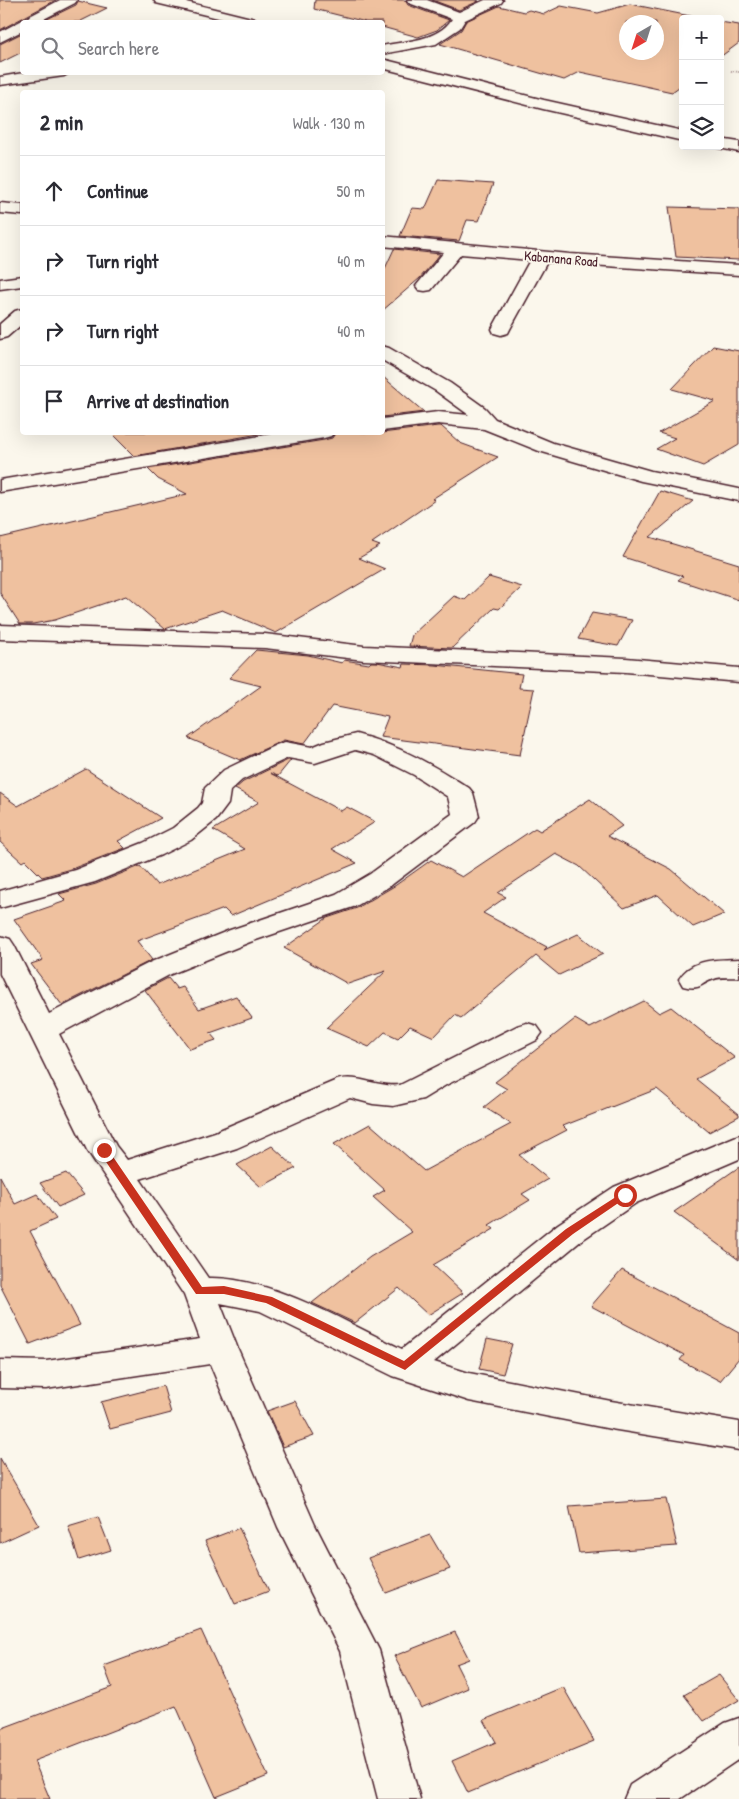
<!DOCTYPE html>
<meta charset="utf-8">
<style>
body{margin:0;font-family:"Patrick Hand",sans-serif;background:#f2f2f3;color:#2b2b33}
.controls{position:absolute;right:15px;top:15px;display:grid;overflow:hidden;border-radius:5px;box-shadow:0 5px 20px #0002}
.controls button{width:45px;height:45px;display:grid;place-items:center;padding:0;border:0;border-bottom:1px solid #e1e1e2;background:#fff;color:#2b2b33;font:25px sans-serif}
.compass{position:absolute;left:619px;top:15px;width:45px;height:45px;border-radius:50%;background:#fff;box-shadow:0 5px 20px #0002;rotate:219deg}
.stop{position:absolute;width:15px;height:15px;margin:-11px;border:4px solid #c8321e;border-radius:50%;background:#fff}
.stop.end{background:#c8321e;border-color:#fff;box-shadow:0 1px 5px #0008}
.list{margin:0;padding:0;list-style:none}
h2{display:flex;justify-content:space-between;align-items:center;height:65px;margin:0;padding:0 20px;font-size:21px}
h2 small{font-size:16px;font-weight:400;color:#7c7c81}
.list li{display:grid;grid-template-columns:32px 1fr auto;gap:15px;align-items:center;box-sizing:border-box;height:70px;padding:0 20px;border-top:1px solid #e1e1e2}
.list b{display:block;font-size:19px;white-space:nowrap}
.list em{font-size:16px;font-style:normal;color:#7c7c81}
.icon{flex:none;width:28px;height:28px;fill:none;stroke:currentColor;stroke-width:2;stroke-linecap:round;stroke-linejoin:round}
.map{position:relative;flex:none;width:739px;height:1799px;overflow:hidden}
.search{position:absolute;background:#fff;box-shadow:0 5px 20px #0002;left:20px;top:20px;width:365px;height:55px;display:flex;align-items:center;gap:12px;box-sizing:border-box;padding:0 18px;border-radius:5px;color:#7c7c81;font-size:19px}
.panel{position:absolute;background:#fff;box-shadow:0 5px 20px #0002;left:20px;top:90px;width:365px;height:345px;border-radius:5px}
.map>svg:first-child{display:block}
.building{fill:#efc19f;stroke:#4a1f2b;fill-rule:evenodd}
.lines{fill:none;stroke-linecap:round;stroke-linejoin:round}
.minor-casing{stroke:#4a1f2b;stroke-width:3}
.path{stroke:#4a1f2b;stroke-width:2;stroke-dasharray:0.5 2;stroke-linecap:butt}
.minor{fill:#fbf7ec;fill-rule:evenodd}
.route{fill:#c8321e}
.labels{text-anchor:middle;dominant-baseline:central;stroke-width:4;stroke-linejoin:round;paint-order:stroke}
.far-street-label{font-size:14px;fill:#4a1f2b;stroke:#fbf7ec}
</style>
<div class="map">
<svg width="739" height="1799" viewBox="0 0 739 1799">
<rect width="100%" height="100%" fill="#fbf7ec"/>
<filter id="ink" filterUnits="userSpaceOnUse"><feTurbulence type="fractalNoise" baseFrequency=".02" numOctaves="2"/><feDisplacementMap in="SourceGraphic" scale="10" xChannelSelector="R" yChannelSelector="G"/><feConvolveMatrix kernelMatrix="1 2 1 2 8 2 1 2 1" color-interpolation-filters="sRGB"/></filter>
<g filter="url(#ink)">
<path class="building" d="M 0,0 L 56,0 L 0,30 Z
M 315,0 L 405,0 L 408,5 L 449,20 L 437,30 L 418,37 L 382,27 L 382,22 L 366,22 L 314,9 Z
M 432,0 L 476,0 L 479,1 L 459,10 Z
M 78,1 L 107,8 L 79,22 L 41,22 L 76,5 Z
M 630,4 L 705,19 L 683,19 L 683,84 L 672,92 L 580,72 L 564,80 L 440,44 L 461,30 L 466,21 L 499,6 L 524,12 L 529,10 L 544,14 L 561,6 L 598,13 ZM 626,22 L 656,22 L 656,52 L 626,52 Z
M 720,22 L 739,25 L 739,43 L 720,57 Z
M 22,33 L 22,52 L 0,63 L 0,44 Z
M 438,180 L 493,184 L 479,221 L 467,220 L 459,241 L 400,236 L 412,208 L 425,209 Z
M 669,207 L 739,209 L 739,260 L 676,257 Z
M 394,249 L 440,254 L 420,278 L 382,311 L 382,275 Z
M 713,346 L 739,351 L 739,445 L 703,466 L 656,449 L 675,438 L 659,433 L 715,401 L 672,389 Z
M 382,376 L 424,412 L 382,417 Z
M 438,426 L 441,426 L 460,443 L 498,457 L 432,499 L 435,500 L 372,543 L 380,546 L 359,558 L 385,569 L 276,633 L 222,610 L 165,629 L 126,596 L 55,620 L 33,624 L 20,624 L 0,593 L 0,538 L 187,494 L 158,479 L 148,469 L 324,440 L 332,438 L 336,432 L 382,433 Z
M 110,432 L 270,432 L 134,456 Z
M 660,491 L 693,501 L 650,537 L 739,564 L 739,600 L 678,580 L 683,576 L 623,557 Z
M 489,577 L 522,587 L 499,609 L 494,608 L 452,648 L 409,646 L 412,635 L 454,596 L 465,600 Z
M 592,613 L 632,620 L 618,646 L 578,639 Z
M 256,650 L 308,655 L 342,663 L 344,660 L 369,664 L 371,662 L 377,662 L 403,667 L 404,664 L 435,665 L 522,674 L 519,688 L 534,689 L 520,755 L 380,737 L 388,717 L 332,706 L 304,744 L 284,740 L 240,760 L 188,738 L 261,686 L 229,678 Z
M 288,760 L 291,760 L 278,776 L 270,773 L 341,811 L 347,807 L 375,822 L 332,849 L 357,863 L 231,916 L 224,909 L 137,941 L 152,960 L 62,1005 L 31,964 L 43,960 L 14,919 L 66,901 L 59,894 L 96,884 L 140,866 L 157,885 L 245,849 L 213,830 L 259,802 L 235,789 L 243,782 Z
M 86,769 L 161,818 L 118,841 L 125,848 L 74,868 L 42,877 L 25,860 L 22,862 L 0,842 L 0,793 L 18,806 Z
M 590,799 L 622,826 L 607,836 L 671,869 L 724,914 L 693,927 L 658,895 L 624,908 L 579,866 L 556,854 L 498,893 L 506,897 L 483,913 L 547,947 L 544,950 L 578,934 L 603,954 L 559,975 L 536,956 L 461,1018 L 455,1015 L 434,1037 L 410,1026 L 398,1038 L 385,1032 L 369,1047 L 326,1028 L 386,971 L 348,984 L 284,948 L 327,918 L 357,908 L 396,885 L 431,860 L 462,877 L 535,828 L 540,831 Z
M 168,978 L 177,989 L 183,987 L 199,1009 L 236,996 L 252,1018 L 210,1033 L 216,1040 L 190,1049 L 145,990 Z
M 644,1001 L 659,1013 L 671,1007 L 735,1058 L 696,1079 L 739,1114 L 739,1116 L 709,1132 L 657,1089 L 563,1126 L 567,1130 L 519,1155 L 548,1179 L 522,1194 L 530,1200 L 489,1225 L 494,1229 L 433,1265 L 463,1293 L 428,1315 L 399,1288 L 355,1323 L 312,1303 L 370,1257 L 412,1232 L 373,1197 L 385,1190 L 334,1144 L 370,1124 L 424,1171 L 511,1124 L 484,1107 L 507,1089 L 495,1082 L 575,1019 L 590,1028 Z
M 272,1146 L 296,1168 L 261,1187 L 237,1165 Z
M 739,1167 L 739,1260 L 674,1212 Z
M 66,1173 L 84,1195 L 58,1207 L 40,1183 Z
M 0,1176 L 15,1204 L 37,1194 L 56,1219 L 30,1231 L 80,1325 L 30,1344 L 0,1285 Z
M 622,1270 L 739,1333 L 739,1358 L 720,1381 L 680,1360 L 684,1355 L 591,1306 Z
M 487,1339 L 512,1344 L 503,1374 L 479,1369 Z
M 163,1386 L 171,1413 L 110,1429 L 101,1402 Z
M 295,1401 L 314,1436 L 283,1447 L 267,1411 Z
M 0,1458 L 39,1525 L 0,1543 Z
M 666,1499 L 677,1546 L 579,1553 L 569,1506 Z
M 98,1517 L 111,1550 L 79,1560 L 68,1526 Z
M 239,1528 L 269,1591 L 235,1604 L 205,1541 Z
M 430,1535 L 450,1569 L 386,1593 L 368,1558 Z
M 201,1630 L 268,1776 L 216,1797 L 176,1706 L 34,1761 L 50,1799 L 0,1799 L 0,1729 L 112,1687 L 104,1666 Z
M 455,1632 L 469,1659 L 456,1664 L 468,1688 L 421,1708 L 394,1656 Z
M 719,1675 L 739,1700 L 704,1721 L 684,1695 Z
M 563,1687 L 594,1741 L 468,1793 L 452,1761 L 496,1742 L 484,1720 Z"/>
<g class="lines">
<defs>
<path id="minor" d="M 60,0 L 77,0 L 75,3 L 38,22 L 22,22 L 22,31 L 0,42 L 0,32 Z
M 154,0 L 178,0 L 255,19 L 257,22 L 235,22 L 156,3 Z
M 407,0 L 427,0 L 459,12 L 485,0 L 503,0 L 501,3 L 465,20 L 460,28 L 436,44 L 382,54 L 382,46 C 405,41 438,41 452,19 L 409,3 Z
M 382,59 L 544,100 L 683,131 L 683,141 L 543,109 L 382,68 Z
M 29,72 L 71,72 L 64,76 L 0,85 L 0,77 Z
M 720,139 L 739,142 L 739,152 L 714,147 L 720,146 Z
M 0,203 L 22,205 L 22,215 L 0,213 Z
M 382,236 L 570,254 L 739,265 L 739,275 L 547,262 L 510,329 L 508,333 L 501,335 L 494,333 L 492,329 L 530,260 L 461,254 L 431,290 L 425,291 L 419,290 L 416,286 L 444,252 L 382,246 Z
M 22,276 L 22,286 L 0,289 L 0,279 Z
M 22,309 L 22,324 L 7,337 L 0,339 L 0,324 L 15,311 Z
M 382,346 L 389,348 L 450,383 L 485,408 L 495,419 L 553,443 L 651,471 L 739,489 L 739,501 L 641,481 L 539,451 L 484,429 L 438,424 L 382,431 L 382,419 L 438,412 L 469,415 L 436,391 L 382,360 Z
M 284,432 L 334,432 L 331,436 L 324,438 L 0,492 L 0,480 Z
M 0,625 L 265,634 L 364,646 L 626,658 L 739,668 L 739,682 L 626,672 L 364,660 L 265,648 L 0,639 Z
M 356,734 C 398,745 433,765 469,788 L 473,793 L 479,816 L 475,822 L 390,886 L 356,906 L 250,942 L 171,974 L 59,1034 L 116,1146 L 127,1160 L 215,1132 L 337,1080 C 358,1074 378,1088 400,1085 L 517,1026 L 527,1023 L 537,1026 L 542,1033 L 537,1040 L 446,1085 L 423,1099 L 393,1106 L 373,1104 L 350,1098 L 237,1148 L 140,1179 L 208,1278 C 269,1276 347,1323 402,1349 L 558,1224 L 614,1187 L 739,1135 L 739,1159 L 636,1203 L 582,1240 L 434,1362 L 469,1373 L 611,1401 L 739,1422 L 739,1450 L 611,1429 L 469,1401 L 393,1376 L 260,1311 L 220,1303 L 238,1349 L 315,1525 L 379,1650 L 420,1799 L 378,1799 L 340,1651 L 278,1527 L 210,1364 L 46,1389 L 0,1388 L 0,1360 L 46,1361 L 200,1339 L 184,1295 L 87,1150 L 0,974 L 0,936 L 10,939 L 14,945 L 49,1014 L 151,962 L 230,930 L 336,894 L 370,874 L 452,814 L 448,797 L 414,775 L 374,755 L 355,750 L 315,763 L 288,758 L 242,780 L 230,791 L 228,804 L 216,820 L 191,840 L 161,855 L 95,882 L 0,908 L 0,891 L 75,870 L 143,843 L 173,828 L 198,808 L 202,803 L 205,788 L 224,770 L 276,745 L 285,742 L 312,747 L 324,742 Z
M 739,959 L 739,977 C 731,978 721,976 714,979 C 699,983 702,991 683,986 L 679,979 C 692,958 717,960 739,959 Z
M 739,1718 L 739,1759 L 680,1799 L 624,1799 L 630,1785 L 725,1723 Z"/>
</defs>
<use href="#minor" class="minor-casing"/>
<path class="path" d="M 731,71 L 739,72"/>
<use href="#minor" class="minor"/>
</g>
</g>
<path class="route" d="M 104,1147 L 107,1148 L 202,1287 L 224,1286 L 272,1297 L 404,1361 L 566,1229 L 622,1193 L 629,1193 L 630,1195 L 573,1234 L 405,1370 L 266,1303 L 224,1294 L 196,1294 L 100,1153 L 100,1148 Z"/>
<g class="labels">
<g class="far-street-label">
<text transform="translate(561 258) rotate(5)">Kabanana Road</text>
</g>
</g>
</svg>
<div class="controls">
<button>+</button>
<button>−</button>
<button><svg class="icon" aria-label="layers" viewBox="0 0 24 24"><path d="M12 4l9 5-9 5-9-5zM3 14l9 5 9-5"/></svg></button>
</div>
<svg class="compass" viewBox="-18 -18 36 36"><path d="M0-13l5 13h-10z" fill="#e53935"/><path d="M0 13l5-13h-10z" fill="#7c7c81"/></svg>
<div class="stop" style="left:625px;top:1195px"></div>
<div class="stop end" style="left:104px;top:1150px"></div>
<div class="search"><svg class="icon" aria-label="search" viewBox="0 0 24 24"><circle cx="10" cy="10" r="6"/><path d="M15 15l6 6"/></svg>Search here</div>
<section class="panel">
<h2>2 min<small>Walk · 130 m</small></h2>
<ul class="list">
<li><svg class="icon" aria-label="ahead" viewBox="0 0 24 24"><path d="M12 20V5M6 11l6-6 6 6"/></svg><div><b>Continue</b></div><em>50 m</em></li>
<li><svg class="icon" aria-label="right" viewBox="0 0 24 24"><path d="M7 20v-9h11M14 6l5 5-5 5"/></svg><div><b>Turn right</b></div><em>40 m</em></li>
<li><svg class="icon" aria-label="right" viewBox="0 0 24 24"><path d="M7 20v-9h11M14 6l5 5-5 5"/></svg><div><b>Turn right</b></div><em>40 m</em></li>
<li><svg class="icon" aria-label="arrive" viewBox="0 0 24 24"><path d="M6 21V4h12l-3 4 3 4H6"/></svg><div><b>Arrive at destination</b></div></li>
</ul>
</section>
</div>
